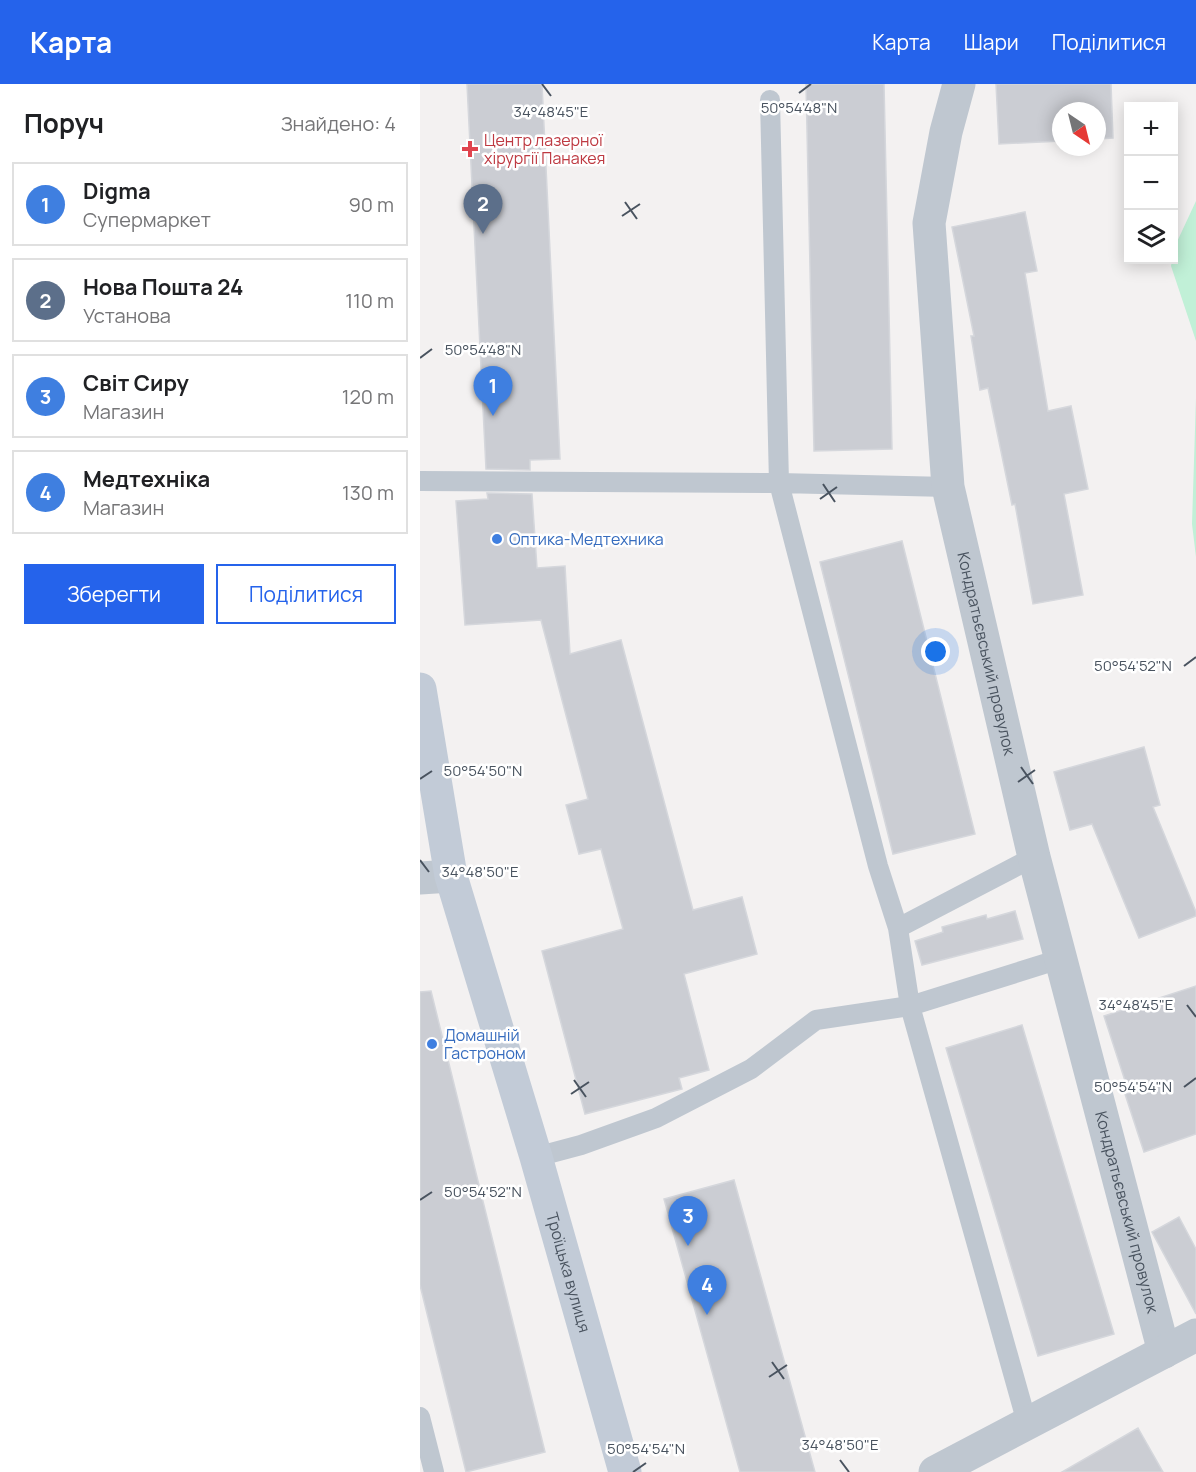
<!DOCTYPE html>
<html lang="uk">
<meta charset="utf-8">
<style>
body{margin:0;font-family:Manrope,sans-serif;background:#f2f2f2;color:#202124}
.controls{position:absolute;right:18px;top:18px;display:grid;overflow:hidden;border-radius:0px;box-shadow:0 3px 15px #0003}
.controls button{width:54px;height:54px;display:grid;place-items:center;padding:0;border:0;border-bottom:2px solid #e0e0e0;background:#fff;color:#202124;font:30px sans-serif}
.compass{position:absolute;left:632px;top:18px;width:54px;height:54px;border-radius:50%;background:#fff;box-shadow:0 3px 15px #0003;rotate:145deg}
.you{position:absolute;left:516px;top:568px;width:21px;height:21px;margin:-15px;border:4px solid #fff;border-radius:50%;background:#1a73e8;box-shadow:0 0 0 9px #1a73e833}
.badge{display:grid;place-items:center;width:39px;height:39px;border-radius:50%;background:#2563eb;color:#fff;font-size:20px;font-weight:700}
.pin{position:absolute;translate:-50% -50px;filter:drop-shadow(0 2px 3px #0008)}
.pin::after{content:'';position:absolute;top:32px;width:21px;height:18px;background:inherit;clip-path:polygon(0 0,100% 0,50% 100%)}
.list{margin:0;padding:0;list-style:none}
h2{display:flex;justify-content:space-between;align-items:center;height:78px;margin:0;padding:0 24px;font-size:26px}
h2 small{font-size:20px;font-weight:400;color:#757577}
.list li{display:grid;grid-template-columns:39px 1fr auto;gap:18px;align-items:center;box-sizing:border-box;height:84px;margin:0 12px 12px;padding:0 12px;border:2px solid #e0e0e0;border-radius:0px}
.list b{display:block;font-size:22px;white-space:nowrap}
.list p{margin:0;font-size:20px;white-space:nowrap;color:#757577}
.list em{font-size:20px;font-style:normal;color:#757577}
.actions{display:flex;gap:12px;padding:18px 24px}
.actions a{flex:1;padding:14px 0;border:2px solid #2563eb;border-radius:0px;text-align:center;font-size:21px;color:#2563eb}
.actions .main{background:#2563eb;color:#fff}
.icon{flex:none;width:33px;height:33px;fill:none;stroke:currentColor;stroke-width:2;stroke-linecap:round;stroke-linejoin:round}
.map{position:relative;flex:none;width:776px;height:1388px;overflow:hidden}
header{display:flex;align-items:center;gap:36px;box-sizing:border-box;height:84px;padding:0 30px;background:#2563eb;color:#fff}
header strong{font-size:28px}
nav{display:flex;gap:33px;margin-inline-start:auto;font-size:21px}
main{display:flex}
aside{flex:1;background:#fff}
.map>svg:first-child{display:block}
.green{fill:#c1f0d7}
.building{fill:#cbcdd3;stroke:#d5d7dc;stroke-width:1.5}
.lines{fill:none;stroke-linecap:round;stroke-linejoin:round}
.lane{stroke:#bfc7d0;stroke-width:20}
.street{stroke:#bfc7d0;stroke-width:33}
.secondary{stroke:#c2cbd7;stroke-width:33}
.ticks{fill:none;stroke:#49535f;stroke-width:2}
.health-dot{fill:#e0444e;stroke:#fff;stroke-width:2}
.shop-dot{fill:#3f7fe0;stroke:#fff;stroke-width:2}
.labels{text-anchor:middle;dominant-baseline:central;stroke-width:5;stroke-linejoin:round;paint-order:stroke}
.health-label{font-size:16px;fill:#be3a42;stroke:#fff;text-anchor:start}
.shop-label{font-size:16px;fill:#366cbe;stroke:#fff;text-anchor:start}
.street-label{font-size:16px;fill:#49535f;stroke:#fff}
.ticks-label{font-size:15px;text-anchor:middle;fill:#49535f;stroke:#fff;stroke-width:5;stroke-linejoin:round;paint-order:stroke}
</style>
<header>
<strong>Карта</strong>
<nav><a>Карта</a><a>Шари</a><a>Поділитися</a></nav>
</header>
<main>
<aside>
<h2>Поруч<small>Знайдено: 4</small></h2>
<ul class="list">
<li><span class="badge" style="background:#3f7fe0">1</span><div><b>Digma</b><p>Супермаркет</p></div><em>90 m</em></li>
<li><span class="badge" style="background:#5c6f8a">2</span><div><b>Нова Пошта 24</b><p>Установа</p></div><em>110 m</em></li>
<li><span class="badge" style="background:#3f7fe0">3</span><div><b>Світ Сиру</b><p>Магазин</p></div><em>120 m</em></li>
<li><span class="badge" style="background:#3f7fe0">4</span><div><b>Медтехніка</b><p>Магазин</p></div><em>130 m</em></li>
</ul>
<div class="actions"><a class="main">Зберегти</a><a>Поділитися</a></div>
</aside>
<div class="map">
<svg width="776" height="1388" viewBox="0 0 776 1388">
<rect width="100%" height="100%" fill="#f3f1f1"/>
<path class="green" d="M 776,117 L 776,257 L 751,182 L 752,176 L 754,176 L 755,162 Z
M 776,314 L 776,473 L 772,440 Z"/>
<path class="building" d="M 47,0 L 122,0 L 140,375 L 110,376 L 110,386 L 66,385 Z
M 386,0 L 464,0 L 472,365 L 394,367 Z
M 576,0 L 691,0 L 693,54 L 677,55 L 677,27 L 641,27 L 641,57 L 579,60 Z
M 605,128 L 617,187 L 605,189 L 628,327 L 651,322 L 668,405 L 644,410 L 663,511 L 613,520 L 595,420 L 592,421 L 568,304 L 560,306 L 551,252 L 554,252 L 532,143 Z
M 67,409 L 112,410 L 117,484 L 145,482 L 150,570 L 201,556 L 273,826 L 322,813 L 337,870 L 264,890 L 289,986 L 259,994 L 262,1005 L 165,1030 L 122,867 L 203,845 L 181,765 L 159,770 L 146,721 L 168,715 L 121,536 L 45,541 L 36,417 L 68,415 Z
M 482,457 L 555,750 L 473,770 L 400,478 Z
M 724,663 L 740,721 L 733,723 L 776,828 L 776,832 L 719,854 L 672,740 L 650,746 L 634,688 Z
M 595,827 L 603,855 L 502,881 L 495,857 L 523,848 L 522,843 L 566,831 L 567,835 Z
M 776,902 L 776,1050 L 724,1068 L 705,1010 L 709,1009 L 684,932 Z
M 11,907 L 125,1368 L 46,1388 L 0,1201 L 0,908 Z
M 602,941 L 694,1250 L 618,1272 L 526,964 Z
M 314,1096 L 395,1388 L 320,1388 L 244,1115 Z
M 759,1133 L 776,1165 L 776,1230 L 732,1148 Z
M 718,1344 L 743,1388 L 642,1388 Z"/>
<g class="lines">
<path class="lane" d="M 350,16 L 359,399 L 458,782 L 478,844 L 490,922 L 607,1339
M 0,397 L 359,399 L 528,403
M 478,844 L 614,773
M 116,1073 L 161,1061 L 236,1034 L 331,985 L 396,936 L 490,922 L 640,875
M 0,1333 L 14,1388"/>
<g class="street">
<path id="s1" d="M 539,0 L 526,48 L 509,139 L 528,403 L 614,773 L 744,1268"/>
<path d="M 0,794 L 31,792"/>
<path d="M 515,1388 L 776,1251"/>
</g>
<path class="secondary" id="s2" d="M 0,605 L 31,792 L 116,1073 L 205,1388"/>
</g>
<path class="ticks" d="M 122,0 L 131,12M 379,9 L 391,0M 205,118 L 217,135M 202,132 L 220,120M 0,274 L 12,265M 403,400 L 415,418M 400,415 L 417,403M 764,582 L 776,573M 601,683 L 613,700M 0,695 L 12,687M 598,698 L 615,686M 0,776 L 9,788M 767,921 L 776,933M 154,996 L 166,1013M 764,1003 L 776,994M 151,1010 L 169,998M 0,1116 L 12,1108M 352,1278 L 364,1295M 349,1293 L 367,1281M 420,1376 L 429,1388M 213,1388 L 226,1379"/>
<path class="health-dot" d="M47 56h6v6h6v6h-6v6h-6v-6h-6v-6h6z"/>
<g class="shop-dot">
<circle cx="77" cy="455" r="6"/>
<circle cx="12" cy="960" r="6"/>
</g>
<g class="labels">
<g class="health-label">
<text x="64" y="56">Центр лазерної<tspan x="64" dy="18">хірургії Панакея</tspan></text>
</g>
<g class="shop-label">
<text x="89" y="455">Оптика-Медтехника</text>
<text x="24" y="951">Домашній<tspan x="24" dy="18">Гастроном</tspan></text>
</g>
<g class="street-label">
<text stroke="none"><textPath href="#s1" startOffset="578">Кондратьєвський провулок</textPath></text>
<text stroke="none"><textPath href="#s1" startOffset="1154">Кондратьєвський провулок</textPath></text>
<text stroke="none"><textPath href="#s2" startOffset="603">Троїцька вулиця</textPath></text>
</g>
</g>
<g class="ticks-label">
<text x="379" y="29">50°54'48"N</text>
<text x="131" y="33">34°48'45"E</text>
<text x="63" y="271">50°54'48"N</text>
<text x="713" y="587">50°54'52"N</text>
<text x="63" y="692">50°54'50"N</text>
<text x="60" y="793">34°48'50"E</text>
<text x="716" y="926">34°48'45"E</text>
<text x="713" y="1008">50°54'54"N</text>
<text x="63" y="1113">50°54'52"N</text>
<text x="420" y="1366">34°48'50"E</text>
<text x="226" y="1370">50°54'54"N</text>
</g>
</svg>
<div class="controls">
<button>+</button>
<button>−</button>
<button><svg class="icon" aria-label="layers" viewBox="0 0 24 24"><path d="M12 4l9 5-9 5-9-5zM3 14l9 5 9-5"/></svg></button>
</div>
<svg class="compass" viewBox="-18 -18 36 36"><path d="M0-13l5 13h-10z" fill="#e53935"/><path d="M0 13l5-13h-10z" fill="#757577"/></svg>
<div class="you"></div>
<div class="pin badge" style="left:73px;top:332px;background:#3f7fe0">1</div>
<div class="pin badge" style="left:63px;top:150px;background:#5c6f8a">2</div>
<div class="pin badge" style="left:268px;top:1162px;background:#3f7fe0">3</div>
<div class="pin badge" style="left:287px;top:1231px;background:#3f7fe0">4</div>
</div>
</main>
